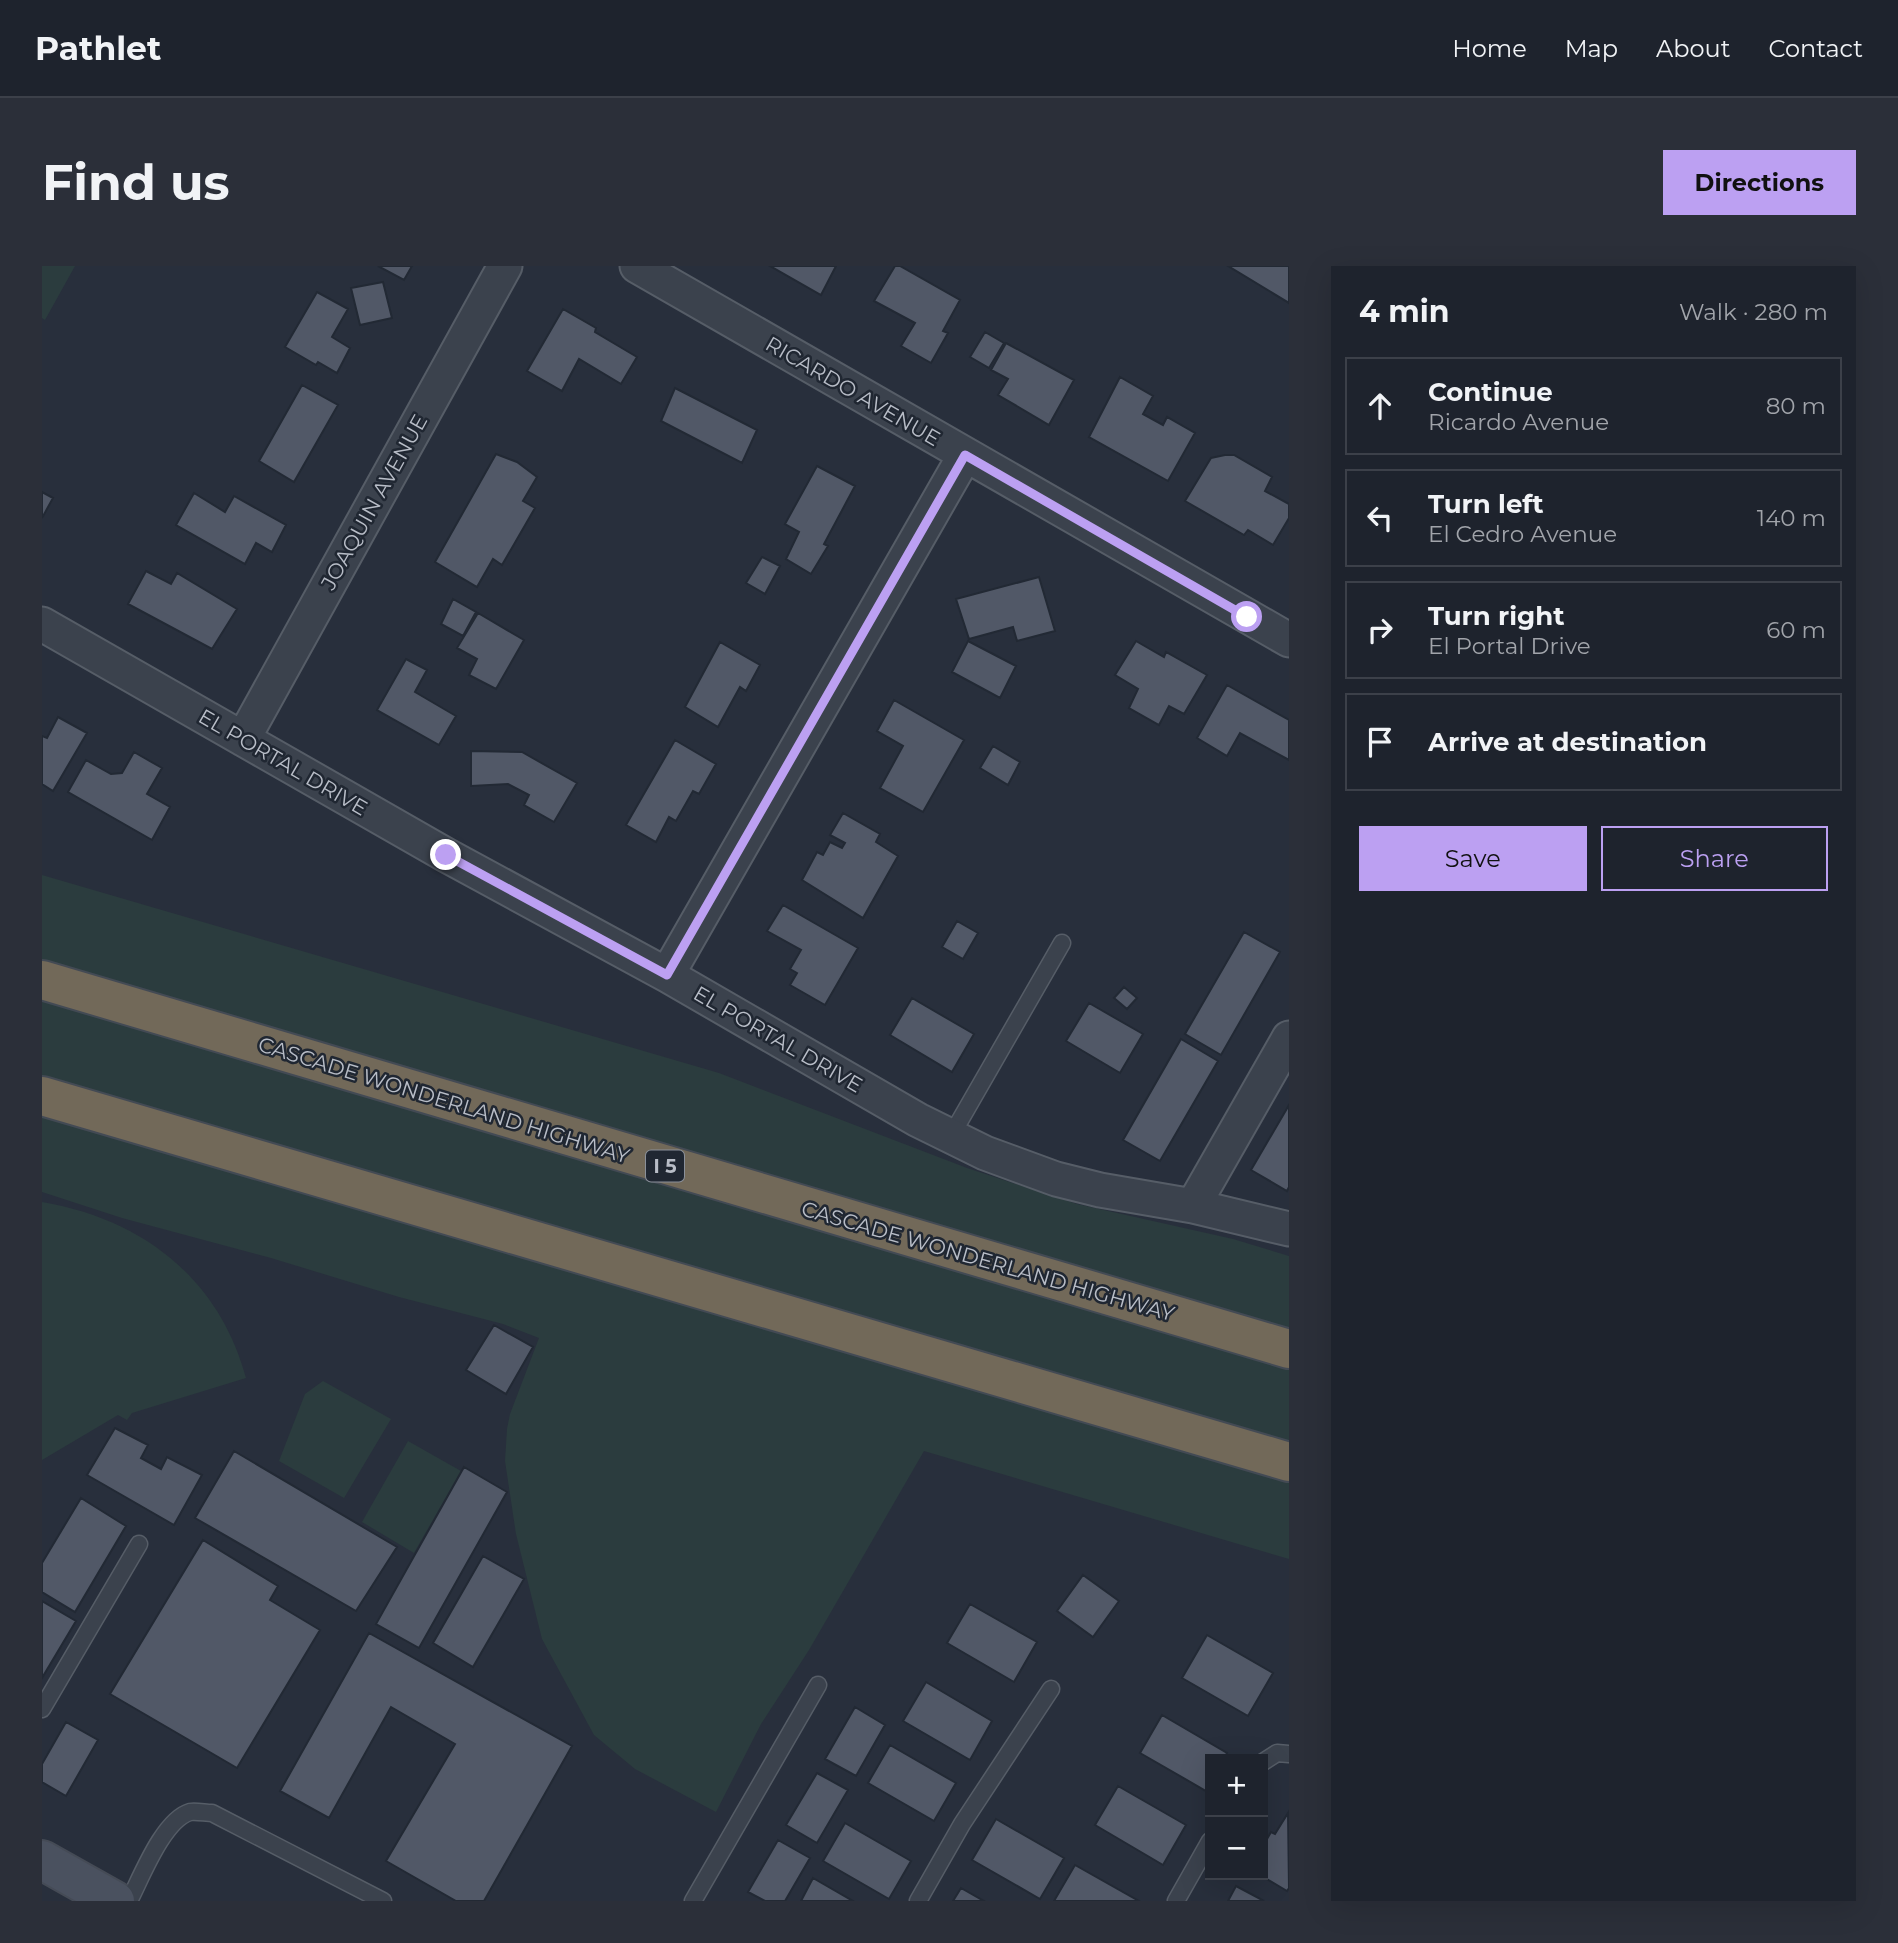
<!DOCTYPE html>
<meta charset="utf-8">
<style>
body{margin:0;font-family:Montserrat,sans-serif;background:#2b2f39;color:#f1f3f6}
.controls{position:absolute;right:21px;bottom:21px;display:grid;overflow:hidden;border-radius:0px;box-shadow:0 7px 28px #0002}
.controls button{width:63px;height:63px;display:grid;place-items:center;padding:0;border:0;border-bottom:2px solid #3c4049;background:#1e232d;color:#f1f3f6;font:35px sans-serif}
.stop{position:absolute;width:21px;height:21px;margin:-16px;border:5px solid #bca0f2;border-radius:50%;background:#fff}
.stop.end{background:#bca0f2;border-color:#fff;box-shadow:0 2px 7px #0008}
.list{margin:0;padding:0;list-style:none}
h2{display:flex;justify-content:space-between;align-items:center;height:91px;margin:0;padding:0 28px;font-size:30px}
h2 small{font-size:23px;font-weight:400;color:#a1a4aa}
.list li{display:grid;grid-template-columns:46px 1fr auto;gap:21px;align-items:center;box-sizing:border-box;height:98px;margin:0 14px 14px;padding:0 14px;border:2px solid #3c4049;border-radius:0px}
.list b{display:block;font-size:26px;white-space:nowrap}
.list p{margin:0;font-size:23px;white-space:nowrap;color:#a1a4aa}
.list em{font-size:23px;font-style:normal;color:#a1a4aa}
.actions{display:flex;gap:14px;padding:21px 28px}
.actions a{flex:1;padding:16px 0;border:2px solid #bca0f2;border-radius:0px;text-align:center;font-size:24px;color:#bca0f2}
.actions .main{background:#bca0f2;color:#111}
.icon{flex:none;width:38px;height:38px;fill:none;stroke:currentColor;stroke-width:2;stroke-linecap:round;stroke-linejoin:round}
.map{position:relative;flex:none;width:1247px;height:1635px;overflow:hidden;border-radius:0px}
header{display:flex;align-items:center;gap:42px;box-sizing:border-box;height:98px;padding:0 35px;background:#1e232d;border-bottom:2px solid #3c4049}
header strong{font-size:33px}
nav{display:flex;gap:38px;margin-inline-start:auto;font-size:24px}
.intro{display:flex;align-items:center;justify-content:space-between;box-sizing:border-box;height:168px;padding:0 42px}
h1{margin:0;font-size:49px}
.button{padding:18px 32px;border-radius:0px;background:#bca0f2;color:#111;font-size:24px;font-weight:700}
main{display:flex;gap:42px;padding:0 42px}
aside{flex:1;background:#1e232d;border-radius:0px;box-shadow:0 7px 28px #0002}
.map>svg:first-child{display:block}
.green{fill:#2b3c3e}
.building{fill:#515867;stroke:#222934;stroke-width:2}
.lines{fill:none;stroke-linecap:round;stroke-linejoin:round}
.service-casing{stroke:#565d67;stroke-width:19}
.minor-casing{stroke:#565d67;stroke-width:37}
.secondary-casing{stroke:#454b56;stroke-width:42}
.motorway-casing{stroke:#434a54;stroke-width:42}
.service{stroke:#3b424d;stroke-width:16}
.minor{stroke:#3b424d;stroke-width:33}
.secondary{stroke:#4a515f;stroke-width:38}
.motorway{stroke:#726959;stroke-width:38}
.route{stroke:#bca0f2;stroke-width:9}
.labels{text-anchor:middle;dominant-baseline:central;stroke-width:5;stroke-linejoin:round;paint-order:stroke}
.shield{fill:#202732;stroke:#8a909a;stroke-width:2}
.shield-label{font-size:19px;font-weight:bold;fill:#b8bdc7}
.street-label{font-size:21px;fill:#b8bdc7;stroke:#202732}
</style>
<header>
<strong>Pathlet</strong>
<nav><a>Home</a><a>Map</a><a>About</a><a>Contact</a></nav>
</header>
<div class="intro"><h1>Find us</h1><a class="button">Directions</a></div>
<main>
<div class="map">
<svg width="1247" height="1635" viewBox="0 0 1247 1635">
<rect width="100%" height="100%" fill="#282f3c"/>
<path class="green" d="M 0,0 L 33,0 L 3,54 L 0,52 Z
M 0,609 L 677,807 L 925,902 L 1035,938 L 1191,973 L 1247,990 L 1247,1293 L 882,1185 L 767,1384 L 719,1458 L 674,1546 L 593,1503 L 552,1469 L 500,1373 L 474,1268 L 463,1195 L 465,1163 L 468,1148 L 497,1072 L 461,1058 L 357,1031 L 229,992 L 80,952 L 0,926 Z
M 0,936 C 100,953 177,1012 204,1112 L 90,1147 L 85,1154 L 76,1149 L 0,1194 Z
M 281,1115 L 349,1153 L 302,1232 L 237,1195 L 263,1128 Z
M 366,1175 L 419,1205 L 372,1287 L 320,1256 Z"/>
<path class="building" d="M 336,0 L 370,0 L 362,14 Z
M 728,0 L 794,0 L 779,29 Z
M 853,0 L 858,0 L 918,34 L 901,65 L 906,67 L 889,97 L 859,80 L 873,57 L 832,35 Z
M 1186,0 L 1247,0 L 1247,37 Z
M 341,16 L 350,52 L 318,59 L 309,22 Z
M 275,26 L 306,43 L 290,71 L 308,82 L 295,107 L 276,96 L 274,99 L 243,81 Z
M 521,43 L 554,62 L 553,66 L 595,91 L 579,118 L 537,93 L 520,125 L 485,105 Z
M 943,66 L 962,77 L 947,102 L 928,91 Z
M 964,77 L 1032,114 L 1007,159 L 956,129 L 966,113 L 949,104 Z
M 1078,111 L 1111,130 L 1101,148 L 1121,159 L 1125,151 L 1153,167 L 1126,215 L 1047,171 Z
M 260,119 L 296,139 L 252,216 L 217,195 Z
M 633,122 L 715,164 L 700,197 L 619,155 Z
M 454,188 L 475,196 L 495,211 L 481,235 L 493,242 L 460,299 L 451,293 L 435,321 L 393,296 Z
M 1183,189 L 1192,189 L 1230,211 L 1223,225 L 1247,238 L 1247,252 L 1231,279 L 1206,264 L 1202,269 L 1143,235 L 1169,192 Z
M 775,200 L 813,220 L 782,278 L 786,280 L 769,308 L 744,293 L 757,266 L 743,258 Z
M 0,226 L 11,232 L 0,252 Z
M 152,227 L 183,246 L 192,230 L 244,259 L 230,286 L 214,277 L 203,298 L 134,259 Z
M 720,291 L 738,300 L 723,328 L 704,317 Z
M 104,305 L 129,318 L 135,307 L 195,343 L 170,383 L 86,338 Z
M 997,311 L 1013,365 L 975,375 L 971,361 L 927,373 L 914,333 Z
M 411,333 L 434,346 L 421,370 L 399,358 Z
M 436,347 L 482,374 L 454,423 L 427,409 L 435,393 L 415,382 Z
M 926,375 L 974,400 L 958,432 L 910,406 Z
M 1094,375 L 1122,391 L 1124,386 L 1165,409 L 1142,448 L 1127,440 L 1117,459 L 1087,442 L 1096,423 L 1073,409 Z
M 678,376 L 718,399 L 704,425 L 698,421 L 676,461 L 643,441 Z
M 364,393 L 385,404 L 373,426 L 414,450 L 397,479 L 335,444 Z
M 1185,419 L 1247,454 L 1247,494 L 1198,467 L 1185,490 L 1155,472 Z
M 852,434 L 922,474 L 881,546 L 838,522 L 861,480 L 835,465 Z
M 16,451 L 45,467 L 11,525 L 0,518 L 0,470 L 5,472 Z
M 633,474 L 674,498 L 657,528 L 651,525 L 634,555 L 627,551 L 614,576 L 584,559 Z
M 951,480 L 978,496 L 966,519 L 938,502 Z
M 429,485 L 480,486 L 535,517 L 512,556 L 482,539 L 487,529 L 466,518 L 429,520 Z
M 92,486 L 120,502 L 105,528 L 128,541 L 110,574 L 26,526 L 44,494 L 69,508 L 80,507 Z
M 801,547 L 838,568 L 834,576 L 856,590 L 821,652 L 760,614 L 775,586 L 781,589 L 788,576 L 800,582 L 803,577 L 788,569 Z
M 741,639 L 816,682 L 783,739 L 748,719 L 755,707 L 748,703 L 759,684 L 725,665 Z
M 915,655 L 936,667 L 921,693 L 900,681 Z
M 1202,666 L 1238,686 L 1179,789 L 1143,768 Z
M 1082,721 L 1095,732 L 1085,743 L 1072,732 Z
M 870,732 L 932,768 L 910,806 L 848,769 Z
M 1047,737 L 1101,768 L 1078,807 L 1024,775 Z
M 1139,773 L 1176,795 L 1118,895 L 1081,874 Z
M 1247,839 L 1247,921 L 1245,925 L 1209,904 Z
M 452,1059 L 491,1081 L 464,1128 L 424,1104 Z
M 73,1162 L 106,1179 L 99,1192 L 119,1203 L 125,1191 L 160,1209 L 132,1259 L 45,1209 Z
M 192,1185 L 355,1281 L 314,1345 L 153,1252 Z
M 422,1201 L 465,1226 L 377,1382 L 334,1358 Z
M 39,1232 L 84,1260 L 33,1346 L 0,1326 L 0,1297 Z
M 161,1274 L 236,1320 L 228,1334 L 278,1364 L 195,1502 L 68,1428 Z
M 441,1290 L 482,1313 L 431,1401 L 391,1377 Z
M 1041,1309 L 1077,1335 L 1051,1371 L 1015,1345 Z
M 0,1335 L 34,1355 L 0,1412 Z
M 928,1338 L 995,1376 L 972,1416 L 905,1377 Z
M 327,1367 L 530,1480 L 442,1635 L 414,1635 L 344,1595 L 413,1478 L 349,1441 L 287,1552 L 238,1525 Z
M 1165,1369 L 1231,1407 L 1206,1450 L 1140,1412 Z
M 884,1416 L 950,1455 L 928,1494 L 861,1455 Z
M 813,1441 L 843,1459 L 814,1510 L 783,1493 Z
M 1120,1449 L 1185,1487 L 1182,1493 L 1168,1493 L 1168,1517 L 1164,1525 L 1098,1487 Z
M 24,1456 L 56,1474 L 24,1530 L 0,1516 L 0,1498 Z
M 848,1479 L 914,1517 L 892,1555 L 826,1517 Z
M 775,1507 L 806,1524 L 775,1577 L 744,1559 Z
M 1076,1520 L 1144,1559 L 1121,1599 L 1053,1559 Z
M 1246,1547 L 1247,1622 L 1245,1625 L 1218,1609 L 1221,1609 L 1221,1589 L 1224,1584 L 1221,1580 L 1229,1566 L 1233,1568 Z
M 954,1553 L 1022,1592 L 998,1633 L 930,1594 Z
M 803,1557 L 869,1595 L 847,1633 L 781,1595 Z
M 736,1574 L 768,1592 L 743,1635 L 723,1635 L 706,1626 Z
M 1033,1599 L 1097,1635 L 1012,1635 Z
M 771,1612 L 811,1635 L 759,1635 Z
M 1194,1620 L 1222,1635 L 1186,1635 Z
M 919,1622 L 942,1635 L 911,1635 Z"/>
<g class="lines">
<defs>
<path id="service" d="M 909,870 L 1020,677
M 0,1443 L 97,1278
M 1221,1496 L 1235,1487 L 1247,1488
M 87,1635 C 99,1612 121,1554 148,1546 C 154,1545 164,1547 170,1547 L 341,1635
M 651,1635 L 776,1419
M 876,1635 L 920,1558 L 1009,1423
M 1134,1635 L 1168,1575"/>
<path id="minor" d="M 595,0 L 1247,374
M 0,358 L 404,589 L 625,709 L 876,854 L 943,887 L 1014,913 L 1058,924 L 1151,940 L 1247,963
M 201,473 L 463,0
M 625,709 L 923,189
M 1151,940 L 1247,772"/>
<path id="secondary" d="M 0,1594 L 73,1635"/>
<path id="motorway" d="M 0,714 L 1247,1083
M 0,830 L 1247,1196"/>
</defs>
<use href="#service" class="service-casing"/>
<use href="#minor" class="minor-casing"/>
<use href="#secondary" class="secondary-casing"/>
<use href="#motorway" class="motorway-casing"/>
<use href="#service" class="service"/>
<use href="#minor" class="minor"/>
<use href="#secondary" class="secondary"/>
<use href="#motorway" class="motorway"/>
</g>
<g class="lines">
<path class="route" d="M 404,589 L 625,709 L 923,189 L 1205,351"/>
</g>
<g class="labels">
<rect class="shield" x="604" y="884.5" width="38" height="31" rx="5"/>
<g class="shield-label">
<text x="623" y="900">I 5</text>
</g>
<g class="street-label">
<text transform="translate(811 125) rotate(30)">RICARDO AVENUE</text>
<text transform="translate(332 236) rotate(-61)">JOAQUIN AVENUE</text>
<text transform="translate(241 496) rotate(30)">EL PORTAL DRIVE</text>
<text transform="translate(736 773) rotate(30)">EL PORTAL DRIVE</text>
<text transform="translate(402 834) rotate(17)">CASCADE WONDERLAND HIGHWAY</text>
<text transform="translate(946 995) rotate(16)">CASCADE WONDERLAND HIGHWAY</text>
</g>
</g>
</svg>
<div class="controls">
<button>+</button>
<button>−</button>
</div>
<div class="stop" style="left:1205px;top:351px"></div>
<div class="stop end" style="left:404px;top:589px"></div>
</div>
<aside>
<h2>4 min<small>Walk · 280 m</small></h2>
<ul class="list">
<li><svg class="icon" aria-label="ahead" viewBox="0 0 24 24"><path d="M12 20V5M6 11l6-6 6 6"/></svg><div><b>Continue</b><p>Ricardo Avenue</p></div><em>80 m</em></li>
<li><svg class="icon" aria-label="left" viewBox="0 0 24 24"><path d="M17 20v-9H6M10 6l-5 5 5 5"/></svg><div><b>Turn left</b><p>El Cedro Avenue</p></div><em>140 m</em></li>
<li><svg class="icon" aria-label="right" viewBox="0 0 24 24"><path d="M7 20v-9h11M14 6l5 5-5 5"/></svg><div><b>Turn right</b><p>El Portal Drive</p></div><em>60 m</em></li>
<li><svg class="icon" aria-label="arrive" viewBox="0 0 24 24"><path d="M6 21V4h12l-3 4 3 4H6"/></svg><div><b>Arrive at destination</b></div></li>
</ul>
<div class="actions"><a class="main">Save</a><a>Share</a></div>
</aside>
</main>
